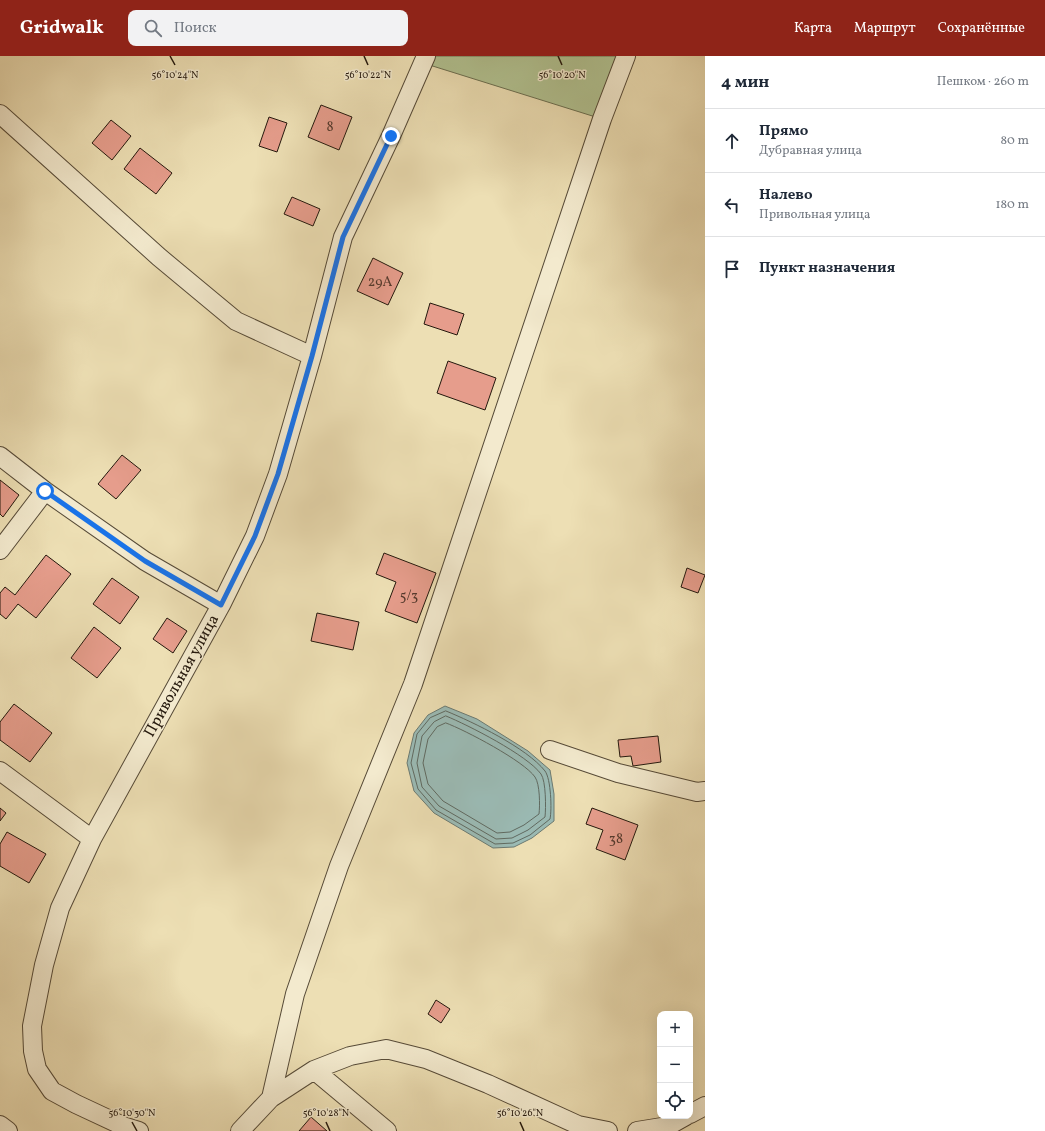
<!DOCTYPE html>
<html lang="ru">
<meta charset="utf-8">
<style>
body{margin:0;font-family:Vollkorn,serif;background:#f2f2f3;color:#1f2937}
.controls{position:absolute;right:12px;bottom:12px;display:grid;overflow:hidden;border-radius:8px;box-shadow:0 4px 16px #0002}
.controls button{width:36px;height:36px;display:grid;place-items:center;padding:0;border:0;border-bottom:1px solid #e0e1e3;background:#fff;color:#1f2937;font:20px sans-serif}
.stop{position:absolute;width:12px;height:12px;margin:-9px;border:3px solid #1a73e8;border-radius:50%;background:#fff}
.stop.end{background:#1a73e8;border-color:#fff;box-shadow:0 1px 4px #0008}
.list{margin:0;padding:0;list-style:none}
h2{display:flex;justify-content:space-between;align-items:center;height:52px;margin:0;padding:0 16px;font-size:17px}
h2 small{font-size:13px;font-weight:400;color:#747a83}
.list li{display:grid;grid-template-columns:26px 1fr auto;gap:12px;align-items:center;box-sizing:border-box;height:64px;padding:0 16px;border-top:1px solid #e0e1e3}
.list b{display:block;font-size:15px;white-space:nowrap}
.list p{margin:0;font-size:13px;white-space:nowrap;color:#747a83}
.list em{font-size:13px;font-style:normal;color:#747a83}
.icon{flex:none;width:22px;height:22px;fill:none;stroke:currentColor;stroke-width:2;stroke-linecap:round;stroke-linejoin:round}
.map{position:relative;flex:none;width:705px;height:1075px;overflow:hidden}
header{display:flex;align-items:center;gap:24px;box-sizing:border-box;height:56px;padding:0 20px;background:#8f2418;color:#fff}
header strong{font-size:19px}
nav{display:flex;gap:22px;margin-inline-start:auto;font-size:14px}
.search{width:280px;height:36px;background:#f2f2f3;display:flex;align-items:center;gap:10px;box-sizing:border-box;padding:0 14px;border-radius:8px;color:#747a83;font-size:15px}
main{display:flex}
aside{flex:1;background:#fff}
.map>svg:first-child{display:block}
.green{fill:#b2c392;stroke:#6b6e50}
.water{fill:#9bbbb5;stroke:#6b7a72}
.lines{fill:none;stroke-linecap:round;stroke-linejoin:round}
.shore{stroke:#606a61;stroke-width:1}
.building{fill:#e69d8c;stroke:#24180d}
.minor-casing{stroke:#564a37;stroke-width:20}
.minor{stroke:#f3eace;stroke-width:18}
.route{stroke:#1a73e8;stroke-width:5}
.ticks{fill:none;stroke:#24180d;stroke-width:1.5}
.labels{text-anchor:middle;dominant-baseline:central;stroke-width:3;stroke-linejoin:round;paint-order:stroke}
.number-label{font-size:14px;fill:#54392d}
.street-label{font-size:16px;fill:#24180d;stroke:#f3eace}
.ticks-label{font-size:10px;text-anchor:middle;fill:#24180d;stroke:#f3eace;stroke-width:3;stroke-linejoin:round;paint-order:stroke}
</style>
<header>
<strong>Gridwalk</strong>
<div class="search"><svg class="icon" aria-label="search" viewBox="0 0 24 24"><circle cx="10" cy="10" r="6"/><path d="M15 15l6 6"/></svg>Поиск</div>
<nav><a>Карта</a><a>Маршрут</a><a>Сохранённые</a></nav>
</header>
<main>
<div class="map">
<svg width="705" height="1075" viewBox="0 0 705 1075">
<rect width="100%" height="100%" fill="#eddfb4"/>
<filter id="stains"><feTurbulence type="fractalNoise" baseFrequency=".005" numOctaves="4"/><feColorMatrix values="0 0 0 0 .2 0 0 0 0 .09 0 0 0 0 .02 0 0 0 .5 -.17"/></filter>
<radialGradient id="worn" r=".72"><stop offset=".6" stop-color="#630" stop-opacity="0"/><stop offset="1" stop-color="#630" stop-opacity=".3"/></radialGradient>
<path class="green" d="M 426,0 L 626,0 L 602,63 L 423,7 Z"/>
<path class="water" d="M 445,650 L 477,663 L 528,695 L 550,714 L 554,738 L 554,765 L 532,782 L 514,791 L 493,792 L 434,757 L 414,735 L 407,707 L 414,677 L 428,659 Z"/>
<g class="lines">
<path class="shore" d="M 446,655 C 473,666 527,692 545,715 C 551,723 552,754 550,763 L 530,779 L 513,787 L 495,788 L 436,754 L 418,733 L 411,707 L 417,678 L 430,662 Z
M 446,660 C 468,669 527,699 541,718 C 546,725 546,752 545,761 L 528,774 L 512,782 L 496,783 L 439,750 L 422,731 L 417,707 L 422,680 L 434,666 Z
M 446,667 C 465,674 524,705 535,721 C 540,728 540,750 539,758 L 524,769 L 510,776 L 497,777 L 443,745 L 428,728 L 423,707 L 428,683 L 437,671 Z"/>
</g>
<path class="building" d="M 321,49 L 352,61 L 339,94 L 308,81 Z
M 269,61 L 287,67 L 277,96 L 259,90 Z
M 111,64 L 131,80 L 112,104 L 92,87 Z
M 140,92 L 172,117 L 156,138 L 124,113 Z
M 292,141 L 320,153 L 313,170 L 284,158 Z
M 373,202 L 403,217 L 388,249 L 357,235 Z
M 430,247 L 464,258 L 457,279 L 424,268 Z
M 448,305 L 496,322 L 485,354 L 437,337 Z
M 122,399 L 141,414 L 116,443 L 98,428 Z
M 0,424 L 19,439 L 3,461 L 0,458 Z
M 384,497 L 436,517 L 417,567 L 385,555 L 396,526 L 376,518 Z
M 46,499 L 71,518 L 36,562 L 18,548 L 6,563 L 0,558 L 0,537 L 5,531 L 15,539 Z
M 687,512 L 705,519 L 698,537 L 681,531 Z
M 112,522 L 139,541 L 120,568 L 93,548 Z
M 317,557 L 359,566 L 353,594 L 311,585 Z
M 167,562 L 187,575 L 173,597 L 153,583 Z
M 94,571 L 121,592 L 97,622 L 71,602 Z
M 14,648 L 52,677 L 30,706 L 0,684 L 0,666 Z
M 658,680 L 661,706 L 633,710 L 631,700 L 620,701 L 618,684 Z
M 0,752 L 6,757 L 0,765 Z
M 592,752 L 638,769 L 625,804 L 596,793 L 603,774 L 586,768 Z
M 7,776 L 46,798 L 29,827 L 0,810 L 0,788 Z
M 436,944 L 450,953 L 441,967 L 428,958 Z
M 311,1061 L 327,1075 L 299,1075 Z"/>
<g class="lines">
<defs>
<path id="minor" d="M 0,58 L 159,201 L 236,265 L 312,300
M 0,400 L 45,435 L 145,505 L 221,549
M 0,494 L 45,435
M 550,694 L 618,717 L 697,736 L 705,735
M 0,715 L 92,783
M 314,1014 L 387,1075
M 271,1042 L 295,938 L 339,810 L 413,628 L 602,63 L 626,0
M 690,1058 L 705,1050
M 0,1069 L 8,1075
M 139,1075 L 123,1070 L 76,1048 L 52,1035 L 37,1013 L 33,995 L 32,970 L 44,909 L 60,852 L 92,783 L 221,549 L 255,480 L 278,418 L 312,300 L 343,181 L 391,80 L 426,0
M 240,1075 L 271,1042 L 314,1014 L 350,1000 L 386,993 L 426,1003 L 488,1028 L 578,1069 L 608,1075
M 637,1075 L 668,1070 L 686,1060"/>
</defs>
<use href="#minor" class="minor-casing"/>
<use href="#minor" class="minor"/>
</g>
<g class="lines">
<path class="route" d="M 45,435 L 145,505 L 221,549 L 255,480 L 278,418 L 312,300 L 343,181 L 391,80"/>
</g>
<path class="ticks" d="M 170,0 L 175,9M 364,0 L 368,9M 558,0 L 562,9M 132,1066 L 137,1075M 326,1066 L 330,1075M 520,1066 L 524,1075"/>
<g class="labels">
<g class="number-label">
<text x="330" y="71">8</text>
<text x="380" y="226">29А</text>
<text x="409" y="540">5/3</text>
<text x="616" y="783">38</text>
</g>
<g class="street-label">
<text transform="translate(182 620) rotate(-61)">Привольная улица</text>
</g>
</g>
<g class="ticks-label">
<text x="175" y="22">56°10'24"N</text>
<text x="368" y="22">56°10'22"N</text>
<text x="562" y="22">56°10'20"N</text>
<text x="132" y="1060">56°10'30"N</text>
<text x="326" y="1060">56°10'28"N</text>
<text x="520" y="1060">56°10'26"N</text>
</g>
<rect width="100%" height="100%" filter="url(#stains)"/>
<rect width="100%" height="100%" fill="url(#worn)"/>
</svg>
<div class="controls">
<button>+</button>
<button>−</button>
<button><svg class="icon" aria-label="locate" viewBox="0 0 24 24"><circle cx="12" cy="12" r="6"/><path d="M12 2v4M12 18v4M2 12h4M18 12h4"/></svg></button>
</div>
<div class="stop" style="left:45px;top:435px"></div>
<div class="stop end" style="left:391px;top:80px"></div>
</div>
<aside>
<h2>4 мин<small>Пешком · 260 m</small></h2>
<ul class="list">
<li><svg class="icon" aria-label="ahead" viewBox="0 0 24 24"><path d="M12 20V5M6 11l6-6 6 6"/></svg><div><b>Прямо</b><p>Дубравная улица</p></div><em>80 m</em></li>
<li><svg class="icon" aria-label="left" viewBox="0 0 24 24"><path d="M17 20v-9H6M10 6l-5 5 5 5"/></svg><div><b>Налево</b><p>Привольная улица</p></div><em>180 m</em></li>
<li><svg class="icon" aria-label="arrive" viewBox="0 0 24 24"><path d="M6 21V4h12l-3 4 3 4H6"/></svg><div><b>Пункт назначения</b></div></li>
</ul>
</aside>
</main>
